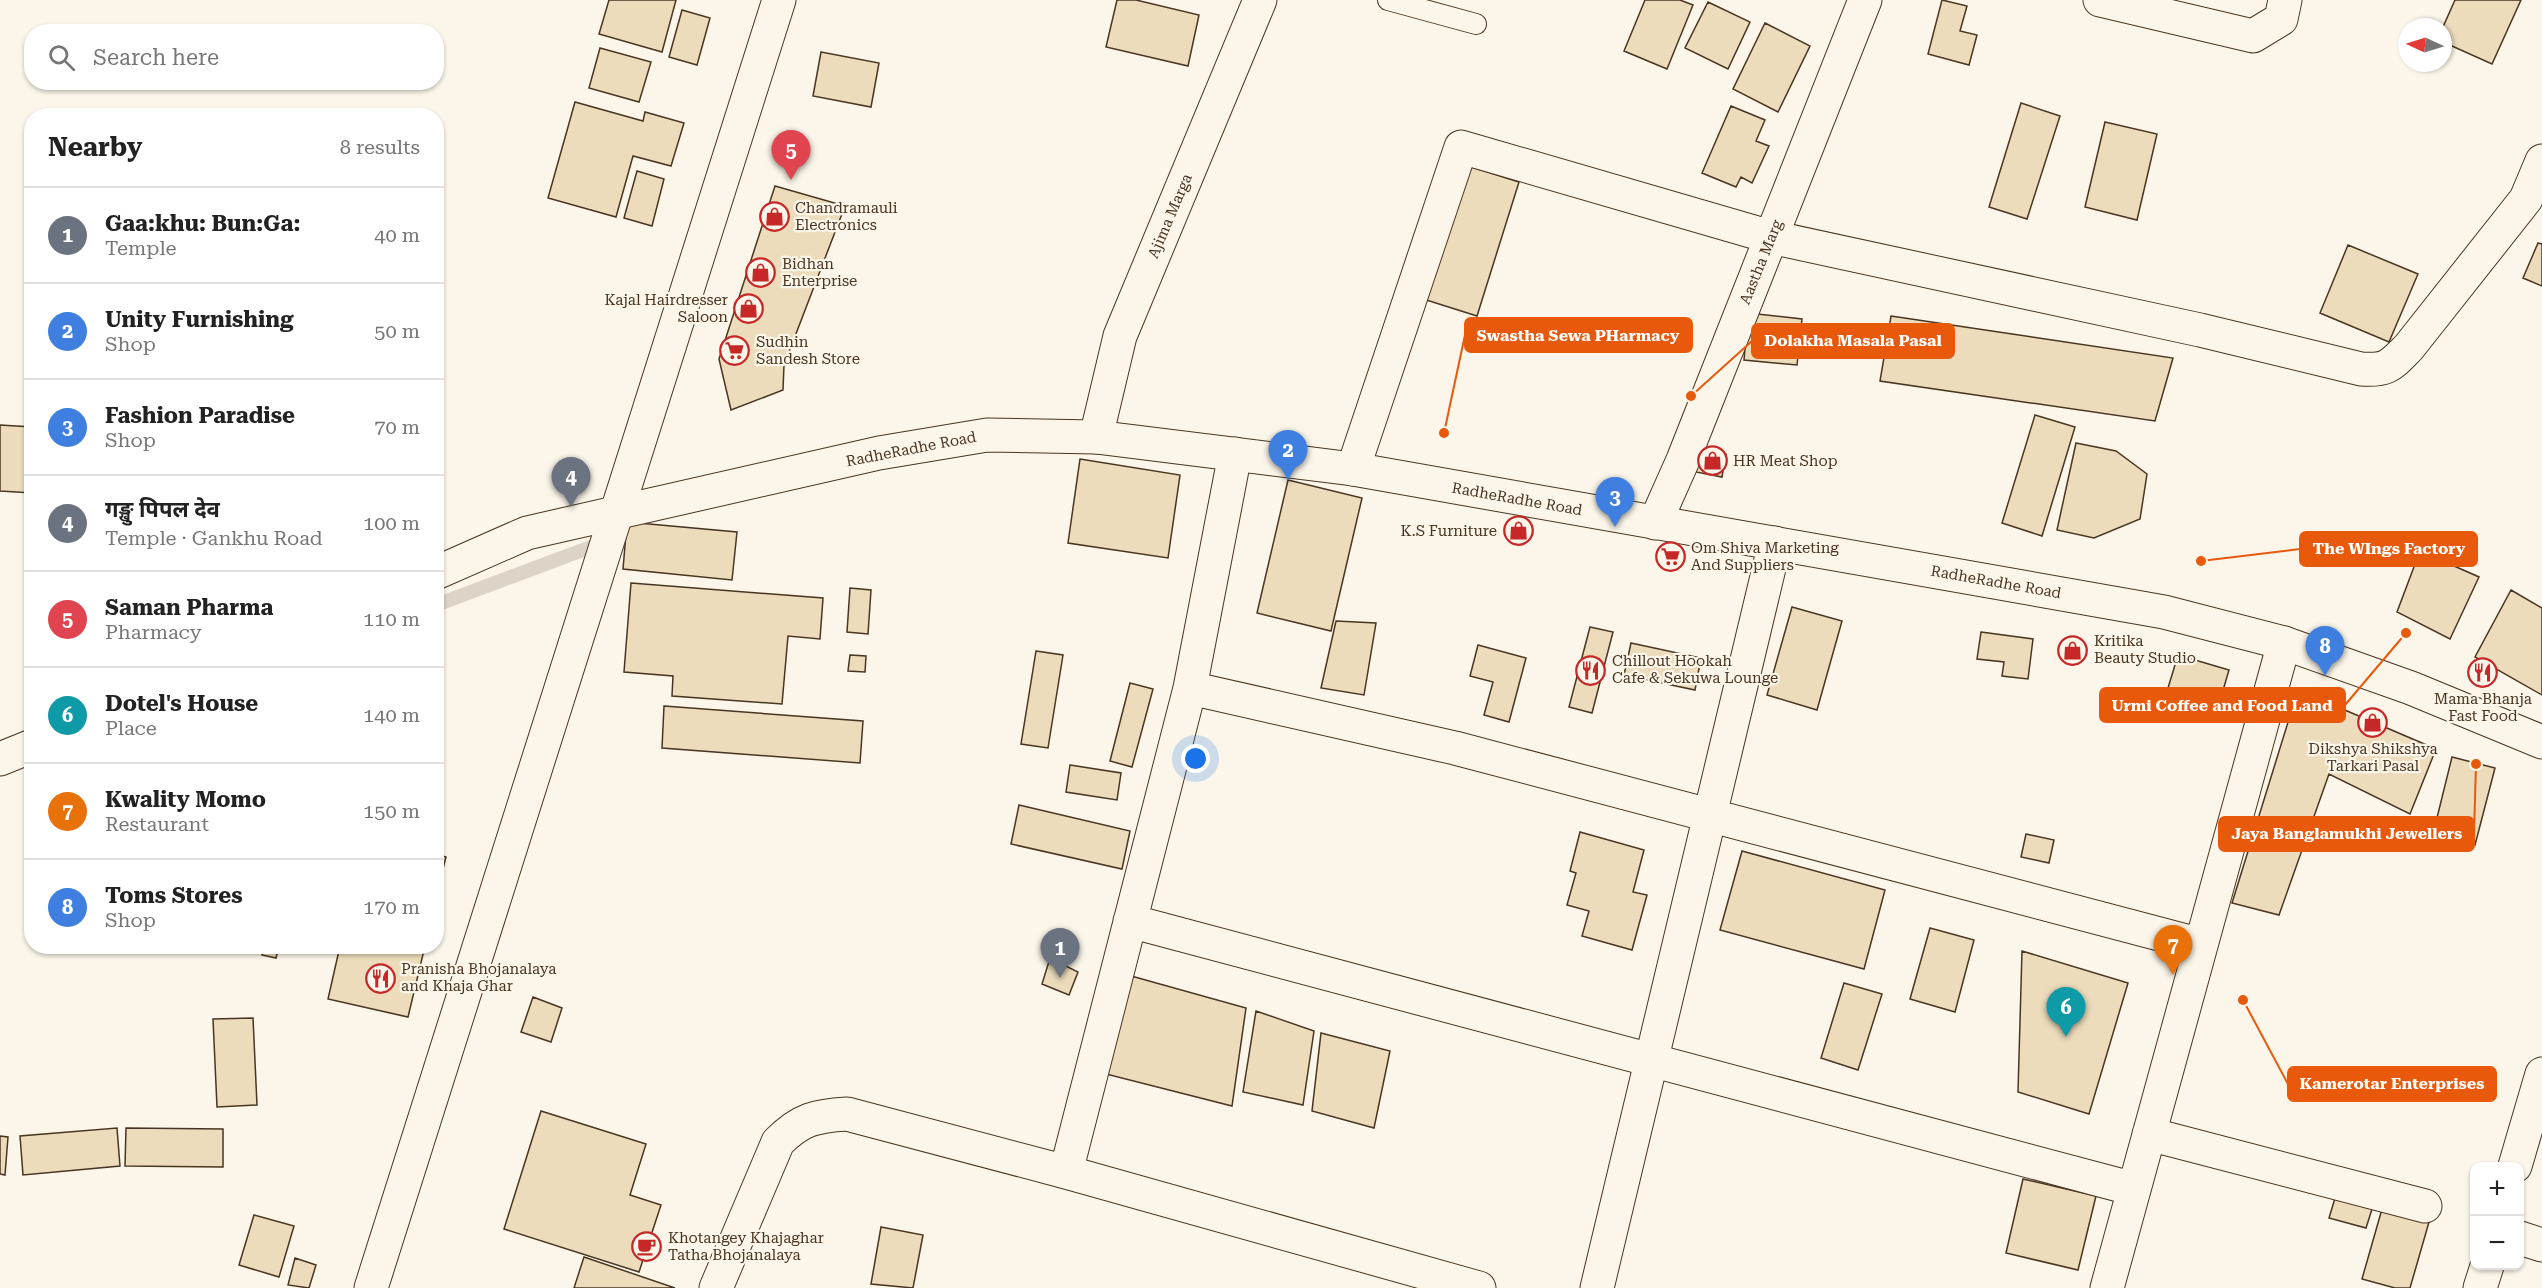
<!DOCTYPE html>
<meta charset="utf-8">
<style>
body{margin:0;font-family:"Roboto Serif","Noto Sans Devanagari",serif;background:#f6f6f6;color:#222}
.controls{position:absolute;right:18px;bottom:18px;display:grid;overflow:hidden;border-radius:12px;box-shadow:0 2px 4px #0004}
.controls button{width:54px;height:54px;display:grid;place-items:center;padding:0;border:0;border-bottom:2px solid #e0e0e0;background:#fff;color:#222;font:30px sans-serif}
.compass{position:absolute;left:2398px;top:18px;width:54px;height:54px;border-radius:50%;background:#fff;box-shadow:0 2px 4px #0004;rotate:274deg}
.you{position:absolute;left:1196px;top:759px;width:21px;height:21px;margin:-15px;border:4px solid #fff;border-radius:50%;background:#1a73e8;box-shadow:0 0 0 9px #1a73e833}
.badge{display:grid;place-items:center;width:39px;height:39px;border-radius:50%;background:#7c3aed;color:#fff;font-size:20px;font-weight:700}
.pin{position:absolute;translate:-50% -50px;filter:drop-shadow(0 2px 3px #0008)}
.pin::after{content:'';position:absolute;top:32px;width:21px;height:18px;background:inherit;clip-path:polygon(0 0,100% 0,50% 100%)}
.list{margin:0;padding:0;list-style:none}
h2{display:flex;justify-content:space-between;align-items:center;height:78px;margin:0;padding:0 24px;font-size:26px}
h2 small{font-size:20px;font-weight:400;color:#767676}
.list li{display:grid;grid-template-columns:39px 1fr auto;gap:18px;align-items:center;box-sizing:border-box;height:96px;padding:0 24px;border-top:2px solid #e0e0e0}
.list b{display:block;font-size:22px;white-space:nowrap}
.list p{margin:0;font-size:20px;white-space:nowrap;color:#767676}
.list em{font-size:20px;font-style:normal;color:#767676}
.icon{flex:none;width:33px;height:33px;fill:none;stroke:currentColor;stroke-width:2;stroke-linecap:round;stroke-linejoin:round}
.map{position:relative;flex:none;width:2542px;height:1288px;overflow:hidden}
.search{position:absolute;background:#fff;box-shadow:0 2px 4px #0004;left:24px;top:24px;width:420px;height:66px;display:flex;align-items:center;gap:15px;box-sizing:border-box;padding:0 21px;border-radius:24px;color:#767676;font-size:22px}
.panel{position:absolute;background:#fff;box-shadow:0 2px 4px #0004;left:24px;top:108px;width:420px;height:846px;border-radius:24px}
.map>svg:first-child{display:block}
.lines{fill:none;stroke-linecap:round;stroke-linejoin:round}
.stream{stroke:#dcd4c6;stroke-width:14}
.building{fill:#ecdcbc;stroke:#4a3520;stroke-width:1.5}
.service-casing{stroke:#4a3520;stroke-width:22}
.minor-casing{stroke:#4a3520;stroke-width:35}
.tertiary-casing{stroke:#4a3520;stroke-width:35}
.secondary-casing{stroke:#4a3520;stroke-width:35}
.primary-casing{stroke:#4a3520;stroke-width:35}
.service{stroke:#fbf6e9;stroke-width:20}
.minor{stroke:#fbf6e9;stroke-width:33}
.tertiary{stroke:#fbf6e9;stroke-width:33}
.secondary{stroke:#fbf6e9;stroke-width:33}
.primary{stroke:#fbf6e9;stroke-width:33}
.labels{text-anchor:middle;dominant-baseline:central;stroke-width:4.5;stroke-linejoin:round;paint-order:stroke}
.poi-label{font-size:15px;fill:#4a3520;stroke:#fbf6e9;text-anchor:start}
.street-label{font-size:15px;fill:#4a3520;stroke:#fbf6e9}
.leader{fill:none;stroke:#e8590c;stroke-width:2}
.callout-dot{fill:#e8590c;stroke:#fbf6e9;stroke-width:2}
.callout{fill:#e8590c;stroke:#e8590c;stroke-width:2}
.callout-label{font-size:16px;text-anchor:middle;font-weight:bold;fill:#fff}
</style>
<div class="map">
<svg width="2542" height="1288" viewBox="0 0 2542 1288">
<rect width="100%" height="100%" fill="#fbf6e9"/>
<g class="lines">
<path class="stream" d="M 436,605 L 591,547"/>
</g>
<path class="building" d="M 609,0 L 676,0 L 662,52 L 599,34 Z
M 1117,0 L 1136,0 L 1199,15 L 1188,66 L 1106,47 Z
M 1645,0 L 1680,0 L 1693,5 L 1667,69 L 1624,51 Z
M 1942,0 L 1967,6 L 1960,31 L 1977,35 L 1969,65 L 1928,54 Z
M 2455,0 L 2521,0 L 2492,64 L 2443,42 L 2443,27 Z
M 1708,2 L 1750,22 L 1728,69 L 1685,48 Z
M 682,10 L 710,18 L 697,65 L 669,57 Z
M 1765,23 L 1810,46 L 1778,112 L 1733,89 Z
M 600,48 L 651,62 L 639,102 L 589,88 Z
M 821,52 L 879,63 L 871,107 L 813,96 Z
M 575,102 L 643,121 L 645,112 L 684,123 L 671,166 L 633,156 L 616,217 L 548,198 Z
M 2021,103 L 2060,116 L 2027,219 L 1989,207 Z
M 1731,106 L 1765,120 L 1756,141 L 1769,146 L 1752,183 L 1741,177 L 1736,187 L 1702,173 Z
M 2105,122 L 2157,134 L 2137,220 L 2085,207 Z
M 1462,164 L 1519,182 L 1477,316 L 1420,298 Z
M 637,171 L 664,179 L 652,226 L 624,218 Z
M 775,186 L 845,206 L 784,365 L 783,390 L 731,410 L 719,359 Z
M 2538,243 L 2542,244 L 2542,286 L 2523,278 Z
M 2348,245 L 2418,274 L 2389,342 L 2320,313 Z
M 1748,313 L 1802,319 L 1797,365 L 1744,360 Z
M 1891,316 L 2173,358 L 2155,421 L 1880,381 Z
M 2035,415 L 2075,427 L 2042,536 L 2002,523 Z
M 0,425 L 32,427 L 32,493 L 0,491 Z
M 2076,443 L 2116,451 L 2147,474 L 2140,519 L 2094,538 L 2057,530 Z
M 1700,449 L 1726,454 L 1722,477 L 1696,472 Z
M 1080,459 L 1180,475 L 1168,558 L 1068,543 Z
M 1288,480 L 1362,498 L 1331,631 L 1257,613 Z
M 627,522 L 737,532 L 732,580 L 623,569 Z
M 2420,551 L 2479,577 L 2450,639 L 2397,612 Z
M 631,583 L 823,598 L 820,639 L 788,636 L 782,704 L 672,696 L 673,676 L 624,672 Z
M 850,588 L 871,590 L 868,634 L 847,632 Z
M 2511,590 L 2542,608 L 2542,695 L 2475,657 Z
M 1792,607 L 1842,621 L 1817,710 L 1767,695 Z
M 1336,621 L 1376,623 L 1364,695 L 1321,688 Z
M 1590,627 L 1613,632 L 1592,713 L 1569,707 Z
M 1981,632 L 2033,639 L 2028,679 L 2002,676 L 2004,662 L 1977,659 Z
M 1631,643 L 1701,658 L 1695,690 L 1624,675 Z
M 1478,645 L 1526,658 L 1509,722 L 1484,715 L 1493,682 L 1470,676 Z
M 1036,651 L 1063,655 L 1048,748 L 1021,744 Z
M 850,655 L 866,656 L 865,672 L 848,671 Z
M 2178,655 L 2229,670 L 2216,714 L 2202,710 L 2204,699 L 2168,688 Z
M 1130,683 L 1153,689 L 1132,767 L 1110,761 Z
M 2298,690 L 2436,749 L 2410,814 L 2329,774 L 2279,915 L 2232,903 Z
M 664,706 L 863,721 L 860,763 L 662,748 Z
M 2452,757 L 2495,768 L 2475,845 L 2433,834 Z
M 1070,765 L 1121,773 L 1117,800 L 1066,792 Z
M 1019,805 L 1130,831 L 1122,869 L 1011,844 Z
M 1580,832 L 1644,850 L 1633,892 L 1647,895 L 1632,950 L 1582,936 L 1589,911 L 1567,905 L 1576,873 L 1570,871 Z
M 2026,834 L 2054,840 L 2049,863 L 2021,857 Z
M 1742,851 L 1885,890 L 1864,969 L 1720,930 Z
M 436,854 L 446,857 L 436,896 Z
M 1930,928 L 1974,940 L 1955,1012 L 1910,999 Z
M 264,946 L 279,946 L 276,958 L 262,955 Z
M 340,946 L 425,946 L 408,1017 L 328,999 Z
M 2022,951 L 2128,983 L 2089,1114 L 2018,1092 Z
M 1050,958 L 1078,972 L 1069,995 L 1042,984 Z
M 1124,974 L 1246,1008 L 1232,1106 L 1106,1074 Z
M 1844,983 L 1882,994 L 1858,1070 L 1821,1058 Z
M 533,997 L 562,1008 L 551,1042 L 521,1032 Z
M 1256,1011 L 1314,1031 L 1303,1105 L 1243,1092 Z
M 253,1018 L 257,1105 L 217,1107 L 213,1019 Z
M 1321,1033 L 1390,1051 L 1374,1128 L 1312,1111 Z
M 541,1111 L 646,1144 L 630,1195 L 661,1205 L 639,1272 L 504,1229 Z
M 117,1128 L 120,1166 L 23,1175 L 20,1136 Z
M 126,1128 L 223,1129 L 223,1167 L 125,1166 Z
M 0,1136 L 8,1137 L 5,1175 L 0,1174 Z
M 2023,1179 L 2096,1196 L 2078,1270 L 2006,1253 Z
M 2336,1195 L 2373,1206 L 2366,1228 L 2329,1218 Z
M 2382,1209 L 2429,1222 L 2410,1288 L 2395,1288 L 2362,1279 Z
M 254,1215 L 294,1226 L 279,1277 L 239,1265 Z
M 881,1227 L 923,1235 L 913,1288 L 871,1284 Z
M 584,1257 L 675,1288 L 574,1288 Z
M 295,1258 L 316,1265 L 309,1288 L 288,1285 Z"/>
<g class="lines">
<defs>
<path id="service" d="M 1388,0 L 1476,24"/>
<path id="minor" d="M 2100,0 L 2253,36 L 2281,19 L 2285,0
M 1353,469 L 1461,147 L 1771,237 L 2200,330 L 2361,369 C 2388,371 2391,365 2409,347 L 2526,199 L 2542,161
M 1655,523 L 1683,460 L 1865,0
M 1190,688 L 1455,748 L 2201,945
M 1130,921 L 2134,1189
M 2149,1134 L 2425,1206
M 2515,1166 L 2542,1074
M 1066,1172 L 1190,688 L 1235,454
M 2520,1238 L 2542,1245
M 716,1288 L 778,1142 C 801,1119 815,1116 847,1114 L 1066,1172 L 1479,1288
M 1597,1288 L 1775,543
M 2107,1288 L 2284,643
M 2480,1288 L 2487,1266"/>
<path id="tertiary" d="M 1096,437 L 1120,336 L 1260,0"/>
<path id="secondary" d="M 436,573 L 527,533 L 879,453 L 987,435 L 1096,437 L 1353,469 L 2164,612 L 2284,643 L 2411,688 L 2542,742
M 0,759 L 32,746"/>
<path id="primary" d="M 371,1288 L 779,0"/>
</defs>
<use href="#service" class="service-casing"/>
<use href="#minor" class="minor-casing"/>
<use href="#tertiary" class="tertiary-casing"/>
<use href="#secondary" class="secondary-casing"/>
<use href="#primary" class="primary-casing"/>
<use href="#service" class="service"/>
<use href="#minor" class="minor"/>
<use href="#tertiary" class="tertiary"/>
<use href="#secondary" class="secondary"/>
<use href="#primary" class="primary"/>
</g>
<defs>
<symbol id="shop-ring" viewBox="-11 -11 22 22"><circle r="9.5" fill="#fbf6e9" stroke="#c62828" stroke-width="1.5"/><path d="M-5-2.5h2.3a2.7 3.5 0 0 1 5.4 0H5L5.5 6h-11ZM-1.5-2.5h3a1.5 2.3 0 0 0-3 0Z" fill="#c62828"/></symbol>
<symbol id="supermarket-ring" viewBox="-11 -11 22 22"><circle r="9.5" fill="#fbf6e9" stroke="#c62828" stroke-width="1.5"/><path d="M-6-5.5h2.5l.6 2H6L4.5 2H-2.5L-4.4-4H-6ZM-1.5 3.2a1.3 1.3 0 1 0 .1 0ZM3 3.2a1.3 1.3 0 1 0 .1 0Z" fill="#c62828"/></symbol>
<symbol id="restaurant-ring" viewBox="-11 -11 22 22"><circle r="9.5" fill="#fbf6e9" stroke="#c62828" stroke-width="1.5"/><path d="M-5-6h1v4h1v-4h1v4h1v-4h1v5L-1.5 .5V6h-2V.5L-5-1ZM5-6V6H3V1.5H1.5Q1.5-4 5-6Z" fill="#c62828"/></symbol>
<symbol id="cafe-ring" viewBox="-11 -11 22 22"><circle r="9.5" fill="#fbf6e9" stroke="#c62828" stroke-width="1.5"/><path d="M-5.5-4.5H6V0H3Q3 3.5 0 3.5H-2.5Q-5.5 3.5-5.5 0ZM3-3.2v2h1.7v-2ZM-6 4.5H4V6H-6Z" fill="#c62828"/></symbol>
</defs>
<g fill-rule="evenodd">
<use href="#shop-ring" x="758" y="200" width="33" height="33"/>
<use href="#shop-ring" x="744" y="256" width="33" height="33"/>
<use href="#shop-ring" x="732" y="292" width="33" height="33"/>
<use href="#supermarket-ring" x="718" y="334" width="33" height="33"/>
<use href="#shop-ring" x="1696" y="444" width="33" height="33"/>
<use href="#shop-ring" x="1502" y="514" width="33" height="33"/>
<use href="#supermarket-ring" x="1654" y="540" width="33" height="33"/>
<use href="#shop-ring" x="2056" y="634" width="33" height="33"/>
<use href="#restaurant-ring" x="1574" y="654" width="33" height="33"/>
<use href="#restaurant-ring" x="2466" y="656" width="33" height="33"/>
<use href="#shop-ring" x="2356" y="706" width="33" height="33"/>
<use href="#restaurant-ring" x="364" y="962" width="33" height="33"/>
<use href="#cafe-ring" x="630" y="1230" width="33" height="33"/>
</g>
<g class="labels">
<g class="poi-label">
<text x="795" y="208">Chandramauli<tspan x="795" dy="17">Electronics</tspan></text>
<text x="782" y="264">Bidhan<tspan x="782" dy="17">Enterprise</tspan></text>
<text x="728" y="300" text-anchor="end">Kajal Hairdresser<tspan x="728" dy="17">Saloon</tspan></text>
<text x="756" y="342">Sudhin<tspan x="756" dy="17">Sandesh Store</tspan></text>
<text x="1733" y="461">HR Meat Shop</text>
<text x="1497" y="531" text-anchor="end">K.S Furniture</text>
<text x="1691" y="548">Om Shiva Marketing<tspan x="1691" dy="17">And Suppliers</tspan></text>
<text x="2094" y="641">Kritika<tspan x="2094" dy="17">Beauty Studio</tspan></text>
<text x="1612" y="661">Chillout Hookah<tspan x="1612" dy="17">Cafe &amp; Sekuwa Lounge</tspan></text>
<text x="2483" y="699" text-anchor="middle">Mama Bhanja<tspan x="2483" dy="17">Fast Food</tspan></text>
<text x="2373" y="749" text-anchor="middle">Dikshya Shikshya<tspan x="2373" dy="17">Tarkari Pasal</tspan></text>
<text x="401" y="969">Pranisha Bhojanalaya<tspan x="401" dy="17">and Khaja Ghar</tspan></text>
<text x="668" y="1238">Khotangey Khajaghar<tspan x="668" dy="17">Tatha Bhojanalaya</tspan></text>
</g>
<g class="street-label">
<text transform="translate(1170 216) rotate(-67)">Ajima Marga</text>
<text transform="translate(1761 262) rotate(-68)">Aastha Marg</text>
<text transform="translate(911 449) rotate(-11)">RadheRadhe Road</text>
<text transform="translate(1517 499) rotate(10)">RadheRadhe Road</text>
<text transform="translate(1996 582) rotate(10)">RadheRadhe Road</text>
</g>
</g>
<path class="leader" d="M1444 433L1465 335M1691 396L1752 341M2201 561L2300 549M2406 633L2345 705M2476 764L2474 834M2243 1000L2288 1084"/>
<g class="callout-dot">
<circle cx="1444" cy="433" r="6"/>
<circle cx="1691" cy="396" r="6"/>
<circle cx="2201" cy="561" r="6"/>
<circle cx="2406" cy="633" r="6"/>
<circle cx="2476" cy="764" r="6"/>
<circle cx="2243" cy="1000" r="6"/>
</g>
<g class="callout">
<rect x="1465" y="318" width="227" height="34" rx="6"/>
<rect x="1752" y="324" width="202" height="34" rx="6"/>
<rect x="2300" y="532" width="177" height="34" rx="6"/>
<rect x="2100" y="688" width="245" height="34" rx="6"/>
<rect x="2219" y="817" width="255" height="34" rx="6"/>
<rect x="2288" y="1067" width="208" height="34" rx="6"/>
</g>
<g class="callout-label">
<text x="1578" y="341">Swastha Sewa PHarmacy</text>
<text x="1853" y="346">Dolakha Masala Pasal</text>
<text x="2389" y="554">The WIngs Factory</text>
<text x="2222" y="711">Urmi Coffee and Food Land</text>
<text x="2347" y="839">Jaya Banglamukhi Jewellers</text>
<text x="2392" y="1089">Kamerotar Enterprises</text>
</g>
</svg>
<div class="controls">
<button>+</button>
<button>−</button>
</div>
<svg class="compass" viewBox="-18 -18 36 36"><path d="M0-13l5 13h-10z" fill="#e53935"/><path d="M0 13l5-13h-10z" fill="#767676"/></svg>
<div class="you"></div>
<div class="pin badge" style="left:1060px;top:978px;background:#6b7280">1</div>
<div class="pin badge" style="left:1288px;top:480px;background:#3f7fe0">2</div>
<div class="pin badge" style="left:1615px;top:527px;background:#3f7fe0">3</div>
<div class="pin badge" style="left:571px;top:507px;background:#6b7280">4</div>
<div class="pin badge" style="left:791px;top:180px;background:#e0444e">5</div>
<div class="pin badge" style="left:2066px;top:1037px;background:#0f9aa8">6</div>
<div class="pin badge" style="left:2173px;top:975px;background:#e8710a">7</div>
<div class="pin badge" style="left:2325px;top:676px;background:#3f7fe0">8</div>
<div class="search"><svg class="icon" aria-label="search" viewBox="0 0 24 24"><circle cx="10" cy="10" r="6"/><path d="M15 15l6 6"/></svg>Search here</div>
<section class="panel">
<h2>Nearby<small>8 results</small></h2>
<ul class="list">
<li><span class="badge" style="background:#6b7280">1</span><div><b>Gaa:khu: Bun:Ga:</b><p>Temple</p></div><em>40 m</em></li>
<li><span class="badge" style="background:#3f7fe0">2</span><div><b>Unity Furnishing</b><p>Shop</p></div><em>50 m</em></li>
<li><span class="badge" style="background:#3f7fe0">3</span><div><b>Fashion Paradise</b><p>Shop</p></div><em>70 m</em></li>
<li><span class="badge" style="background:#6b7280">4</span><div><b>गङ्खु पिपल देव</b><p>Temple · Gankhu Road</p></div><em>100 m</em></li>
<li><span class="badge" style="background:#e0444e">5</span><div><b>Saman Pharma</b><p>Pharmacy</p></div><em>110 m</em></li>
<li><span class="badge" style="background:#0f9aa8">6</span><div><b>Dotel's House</b><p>Place</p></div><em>140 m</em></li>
<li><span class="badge" style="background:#e8710a">7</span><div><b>Kwality Momo</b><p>Restaurant</p></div><em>150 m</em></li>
<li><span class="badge" style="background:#3f7fe0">8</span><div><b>Toms Stores</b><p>Shop</p></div><em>170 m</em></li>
</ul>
</section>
</div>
